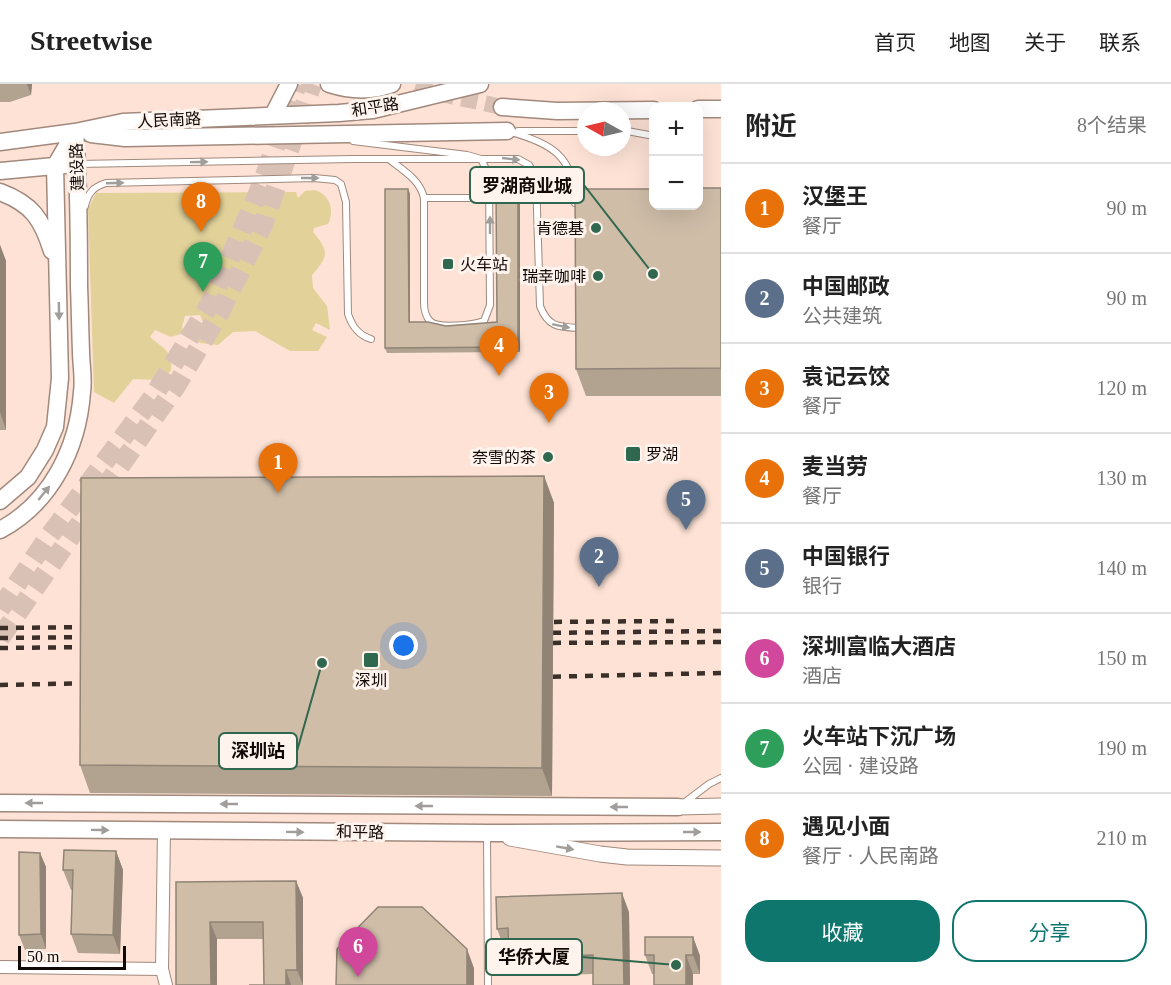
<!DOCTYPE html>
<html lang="zh">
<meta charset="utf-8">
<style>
body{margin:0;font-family:"Times New Roman","Noto Sans SC",serif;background:#f6f6f6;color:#222}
.controls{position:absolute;right:18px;top:18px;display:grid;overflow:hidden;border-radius:12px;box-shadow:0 6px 24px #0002}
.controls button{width:54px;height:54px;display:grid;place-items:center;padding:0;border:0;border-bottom:2px solid #e0e0e0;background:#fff;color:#222;font:30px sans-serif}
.compass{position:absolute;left:577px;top:18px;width:54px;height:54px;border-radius:50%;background:#fff;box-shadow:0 6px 24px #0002;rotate:278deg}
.scale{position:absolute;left:18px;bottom:15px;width:108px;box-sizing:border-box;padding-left:6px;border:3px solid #110905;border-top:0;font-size:16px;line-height:21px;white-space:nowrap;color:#110905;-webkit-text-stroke:4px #fef3ed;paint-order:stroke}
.you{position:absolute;left:404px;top:562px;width:21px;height:21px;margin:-15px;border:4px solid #fff;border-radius:50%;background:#1a73e8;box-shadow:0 0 0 9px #1a73e833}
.badge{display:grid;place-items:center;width:39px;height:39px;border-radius:50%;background:#0f766e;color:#fff;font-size:20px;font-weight:700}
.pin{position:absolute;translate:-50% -50px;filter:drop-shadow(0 2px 3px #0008)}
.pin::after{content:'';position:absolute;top:32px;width:21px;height:18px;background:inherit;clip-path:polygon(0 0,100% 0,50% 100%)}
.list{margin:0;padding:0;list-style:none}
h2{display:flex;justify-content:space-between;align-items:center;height:78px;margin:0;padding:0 24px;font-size:26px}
h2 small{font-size:20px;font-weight:400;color:#767676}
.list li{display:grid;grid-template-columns:39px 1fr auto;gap:18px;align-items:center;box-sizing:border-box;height:90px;padding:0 24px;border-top:2px solid #e0e0e0}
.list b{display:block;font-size:22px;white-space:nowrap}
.list p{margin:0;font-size:20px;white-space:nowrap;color:#767676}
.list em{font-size:20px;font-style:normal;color:#767676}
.actions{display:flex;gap:12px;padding:18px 24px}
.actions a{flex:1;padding:14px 0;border:2px solid #0f766e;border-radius:24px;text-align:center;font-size:21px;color:#0f766e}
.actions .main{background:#0f766e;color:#fff}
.map{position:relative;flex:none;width:721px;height:901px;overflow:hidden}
header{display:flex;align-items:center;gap:36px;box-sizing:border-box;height:84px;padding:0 30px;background:#fff;border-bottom:2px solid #e0e0e0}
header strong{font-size:28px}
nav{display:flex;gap:33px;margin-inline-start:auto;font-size:21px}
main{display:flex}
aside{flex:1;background:#fff}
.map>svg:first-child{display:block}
.green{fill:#e2d29a}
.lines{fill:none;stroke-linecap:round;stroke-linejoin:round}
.secondary-tunnel{stroke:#dac1b6;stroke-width:16;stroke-dasharray:16 8;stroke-linecap:butt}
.trunk-tunnel{stroke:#dac1b6;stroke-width:20;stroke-dasharray:20 10;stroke-linecap:butt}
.service-casing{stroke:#a1897d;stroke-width:8}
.minor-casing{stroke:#a1897d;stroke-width:14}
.tertiary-casing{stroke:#a1897d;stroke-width:17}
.secondary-casing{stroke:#a1897d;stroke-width:19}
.service{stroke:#fff;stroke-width:6}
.minor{stroke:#fff;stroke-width:12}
.tertiary{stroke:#fff;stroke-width:15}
.secondary{stroke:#fff;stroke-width:16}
.rail{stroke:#3b2f2a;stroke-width:4.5;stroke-dasharray:8 8;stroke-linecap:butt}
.wall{fill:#b2a390}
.shaded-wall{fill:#918476}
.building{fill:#cfbda8;stroke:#918476;stroke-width:1.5}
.oneway{fill:#a09d9b}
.poi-dot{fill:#30684f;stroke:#fef3ed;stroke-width:2}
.labels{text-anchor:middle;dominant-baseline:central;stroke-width:6;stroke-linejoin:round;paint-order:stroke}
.street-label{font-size:16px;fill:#110905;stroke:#fef3ed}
.poi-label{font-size:16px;fill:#110905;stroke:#fef3ed;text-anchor:end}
.leader{fill:none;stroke:#30684f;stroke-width:2}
.callout-dot{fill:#30684f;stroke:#fef3ed;stroke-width:2}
.callout{fill:#fef3ed;stroke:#30684f;stroke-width:2}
.callout-label{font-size:18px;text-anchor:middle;font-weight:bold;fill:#110905}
</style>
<header>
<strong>Streetwise</strong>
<nav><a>首页</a><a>地图</a><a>关于</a><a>联系</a></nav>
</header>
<main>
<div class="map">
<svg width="721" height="901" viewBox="0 0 721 901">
<rect width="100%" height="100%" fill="#fde2d5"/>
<path class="green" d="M 315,106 C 330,111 335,126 328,140 L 314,144 L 313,148 C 329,167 329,172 312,191 L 313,204 L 327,222 L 330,246 L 316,239 L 312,246 L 327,253 L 318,267 L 290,267 L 255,247 L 233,248 L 218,261 L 200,259 L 190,249 L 205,243 L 200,231 L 185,232 L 182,243 L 184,249 L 171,253 L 155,246 L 150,253 C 164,265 173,267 171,287 L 158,296 L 133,295 L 114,319 L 94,308 L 88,125 L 96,109 L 296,108 L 298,114 L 305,107 Z"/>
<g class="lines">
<path class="secondary-tunnel" d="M 416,0 L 446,11 L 502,23"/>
<path class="trunk-tunnel" d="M 0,525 L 47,455 L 153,313 L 210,220 L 262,100 L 297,0
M 0,554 L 176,302 L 219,230 L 263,141 L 312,0"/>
<defs>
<path id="service" d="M 622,46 L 654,52
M 507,47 C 549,58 575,71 575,119
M 518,47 L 586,47
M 353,57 L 467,71 L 481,75 L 489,91 L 490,221 L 484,237 C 474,241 438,245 430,237 C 426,233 424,225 424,219 L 424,114 C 420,96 404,87 390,76
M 78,80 L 353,75 L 518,75 L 529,81 L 536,94 L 540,222 C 548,243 558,243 579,244
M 424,114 L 490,114
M 85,122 C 88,109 93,103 106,99 L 314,94 L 335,96 L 341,100 L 346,118 L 348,230 C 352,242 358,251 371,255
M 684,719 L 709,700 L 721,694
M 487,750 L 488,901"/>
<path id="minor" d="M 164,746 L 162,885 L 166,901
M 0,883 L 162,885"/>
<path id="tertiary" d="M 678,723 L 721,722
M 510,754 L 600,770 L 627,773 L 721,774"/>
<path id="secondary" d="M 329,0 C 351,7 371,8 392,0
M 502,23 L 557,27 L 654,26
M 698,25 L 721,25
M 273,31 L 289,0
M 91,50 L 125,54 L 507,47
M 0,58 L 75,48 L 123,38 L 339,29 L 373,26 L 480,0
M 0,87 L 65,81
M 0,108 C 32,120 42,135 52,167
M 0,417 L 28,393 L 45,366 L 55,343 L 60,294 L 55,82 L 75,48
M 0,446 C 51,419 78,364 82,308 C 84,294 81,280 81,267 C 80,245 80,224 79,203 C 79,151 79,99 75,48
M 0,719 L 678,723
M 0,745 L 487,749 L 721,748"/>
</defs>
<use href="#service" class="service-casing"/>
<use href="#minor" class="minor-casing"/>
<use href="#tertiary" class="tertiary-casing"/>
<use href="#secondary" class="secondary-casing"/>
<use href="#service" class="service"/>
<use href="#minor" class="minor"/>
<use href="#tertiary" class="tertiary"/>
<use href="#secondary" class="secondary"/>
<path class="rail" d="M 538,538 L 676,537
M 0,544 L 97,543
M 537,549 L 721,547
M 0,554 L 96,553
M 537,559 L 721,558
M 0,564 L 96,563
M 537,593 L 721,589
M 0,601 L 96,599"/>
</g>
<path class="wall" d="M 0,0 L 32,0 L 31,11 L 10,18 L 0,18 Z
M 721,104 L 721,312 L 586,312 L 576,285 Z
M 408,105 L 410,110 L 410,238 L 446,242 L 497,238 L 520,110 L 520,268 L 387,269 L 385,264 Z
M 0,161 L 6,177 L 6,346 L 0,346 Z
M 544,392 L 554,419 L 552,712 L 90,709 L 80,681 Z
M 116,767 L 123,786 L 120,870 L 78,869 L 71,850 L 72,806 L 71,806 L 63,786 Z
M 40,769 L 46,783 L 46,865 L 25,866 L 19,851 Z
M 296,797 L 303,814 L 303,901 L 249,901 L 264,901 L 263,855 L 217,855 L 217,901 L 176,901 L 176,798 Z
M 629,828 L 630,901 L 593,901 L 593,890 L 515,892 L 509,873 L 508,863 L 504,863 L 497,845 Z
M 693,853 L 700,872 L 700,890 L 652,890 L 645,871 Z"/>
<path class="shaded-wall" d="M 27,0 L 32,0 L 31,11 Z
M 408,105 L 410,110 L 410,243 L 409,238 Z
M 518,105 L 520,110 L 520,268 L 518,263 Z
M 0,161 L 6,177 L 6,346 L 0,328 Z
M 544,392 L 554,419 L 552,712 L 542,684 Z
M 116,767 L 123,786 L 120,870 L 113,851 Z
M 40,769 L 46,783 L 46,865 L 41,850 Z
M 296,797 L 303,814 L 303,901 L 297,886 Z
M 622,809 L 629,828 L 630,901 L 624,901 Z
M 210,838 L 217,855 L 217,901 L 211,901 Z
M 693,853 L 700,872 L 700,890 L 693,871 Z
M 467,865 L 474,884 L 474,901 L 467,901 Z
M 686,871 L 693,890 L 693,901 L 686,901 Z
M 286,886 L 291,901 L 286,901 Z"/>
<path class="building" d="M 699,104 L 721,104 L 721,284 L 576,285 L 575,105 L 654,105 L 654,122 L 699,122 Z
M 385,105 L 408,105 L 409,238 L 428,238 L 446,242 L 497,238 L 496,105 L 518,105 L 518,263 L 385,264 Z
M 544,392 L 542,684 L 80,681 L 81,394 Z
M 64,766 L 116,767 L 113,851 L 71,850 L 73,786 L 63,786 Z
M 19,768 L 40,769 L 41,850 L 19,851 Z
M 296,797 L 297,886 L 286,886 L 286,901 L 249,901 L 264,901 L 263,838 L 210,838 L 211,901 L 176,901 L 176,798 Z
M 622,809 L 624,901 L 593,901 L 593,871 L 509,873 L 508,844 L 497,845 L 496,813 Z
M 378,823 L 422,823 L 467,865 L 467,901 L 336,901 L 337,865 Z
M 645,853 L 693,853 L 693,871 L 686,871 L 686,901 L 654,901 L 654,871 L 645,871 Z"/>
<defs><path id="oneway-solid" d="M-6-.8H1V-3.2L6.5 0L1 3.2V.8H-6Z" transform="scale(1.5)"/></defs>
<g class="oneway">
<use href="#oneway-solid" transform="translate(511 75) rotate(6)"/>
<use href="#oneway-solid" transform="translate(199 78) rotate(-1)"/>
<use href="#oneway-solid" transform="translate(310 94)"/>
<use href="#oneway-solid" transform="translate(115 99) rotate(-2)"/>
<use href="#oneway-solid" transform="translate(490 141) rotate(-90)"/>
<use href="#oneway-solid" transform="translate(59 227) rotate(89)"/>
<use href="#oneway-solid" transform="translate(561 242) rotate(12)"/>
<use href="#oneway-solid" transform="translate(44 409) rotate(-51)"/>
<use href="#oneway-solid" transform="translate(34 719) rotate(-180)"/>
<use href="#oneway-solid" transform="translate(229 720) rotate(-180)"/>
<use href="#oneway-solid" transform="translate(424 722) rotate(-180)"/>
<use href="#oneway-solid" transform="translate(619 723) rotate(-180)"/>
<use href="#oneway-solid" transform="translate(100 746) rotate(1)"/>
<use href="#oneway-solid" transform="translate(295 748) rotate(1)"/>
<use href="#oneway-solid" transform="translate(692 748)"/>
<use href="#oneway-solid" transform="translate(565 764) rotate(10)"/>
</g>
<g class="poi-dot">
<circle cx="596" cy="144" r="6"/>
<rect x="442" y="174" width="12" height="12" rx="3"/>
<circle cx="598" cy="192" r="6"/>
<rect x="625" y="362" width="16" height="16" rx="3"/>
<circle cx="548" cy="373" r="6"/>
<rect x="363" y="568" width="16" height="16" rx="3"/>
</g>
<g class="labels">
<g class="street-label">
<text transform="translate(375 23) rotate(-9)">和平路</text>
<text transform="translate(169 36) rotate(-3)">人民南路</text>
<text transform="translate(77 83) rotate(-92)">建设路</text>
<text transform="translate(360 748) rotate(1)">和平路</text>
</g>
<g class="poi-label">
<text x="584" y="144">肯德基</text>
<text x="460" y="180" text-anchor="start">火车站</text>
<text x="586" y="192">瑞幸咖啡</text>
<text x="646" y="370" text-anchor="start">罗湖</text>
<text x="536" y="373">奈雪的茶</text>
<text x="371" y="596" text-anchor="middle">深圳</text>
</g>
</g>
<path class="leader" d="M653 190L584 101M322 579L297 667M676 881L582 873"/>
<g class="callout-dot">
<circle cx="653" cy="190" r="6"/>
<circle cx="322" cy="579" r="6"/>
<circle cx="676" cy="881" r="6"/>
</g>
<g class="callout">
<rect x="470" y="83" width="114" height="36" rx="6"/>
<rect x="219" y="649" width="78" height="36" rx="6"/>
<rect x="486" y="855" width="96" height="36" rx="6"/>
</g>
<g class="callout-label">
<text x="527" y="108">罗湖商业城</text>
<text x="258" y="673">深圳站</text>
<text x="534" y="879">华侨大厦</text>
</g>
</svg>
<div class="controls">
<button>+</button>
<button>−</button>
</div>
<svg class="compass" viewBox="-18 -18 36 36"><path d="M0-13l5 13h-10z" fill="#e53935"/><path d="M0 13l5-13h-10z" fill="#767676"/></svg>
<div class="scale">50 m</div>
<div class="you"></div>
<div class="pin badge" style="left:278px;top:409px;background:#e8710a">1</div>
<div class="pin badge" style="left:599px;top:503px;background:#5c6f8a">2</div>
<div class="pin badge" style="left:549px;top:339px;background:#e8710a">3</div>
<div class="pin badge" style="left:499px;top:292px;background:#e8710a">4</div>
<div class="pin badge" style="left:686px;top:446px;background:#5c6f8a">5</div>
<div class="pin badge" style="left:358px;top:893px;background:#d1479c">6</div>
<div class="pin badge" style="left:203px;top:208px;background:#2e9e5b">7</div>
<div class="pin badge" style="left:201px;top:148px;background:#e8710a">8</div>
</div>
<aside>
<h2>附近<small>8个结果</small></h2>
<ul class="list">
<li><span class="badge" style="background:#e8710a">1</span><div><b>汉堡王</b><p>餐厅</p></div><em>90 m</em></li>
<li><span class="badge" style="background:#5c6f8a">2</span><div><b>中国邮政</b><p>公共建筑</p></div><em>90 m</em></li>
<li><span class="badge" style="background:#e8710a">3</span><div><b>袁记云饺</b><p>餐厅</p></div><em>120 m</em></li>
<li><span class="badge" style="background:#e8710a">4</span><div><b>麦当劳</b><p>餐厅</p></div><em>130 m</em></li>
<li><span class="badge" style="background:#5c6f8a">5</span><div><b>中国银行</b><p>银行</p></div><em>140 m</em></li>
<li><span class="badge" style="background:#d1479c">6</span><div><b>深圳富临大酒店</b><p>酒店</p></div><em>150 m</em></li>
<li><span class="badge" style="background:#2e9e5b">7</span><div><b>火车站下沉广场</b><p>公园 · 建设路</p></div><em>190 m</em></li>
<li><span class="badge" style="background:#e8710a">8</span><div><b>遇见小面</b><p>餐厅 · 人民南路</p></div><em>210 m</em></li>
</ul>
<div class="actions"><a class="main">收藏</a><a>分享</a></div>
</aside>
</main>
